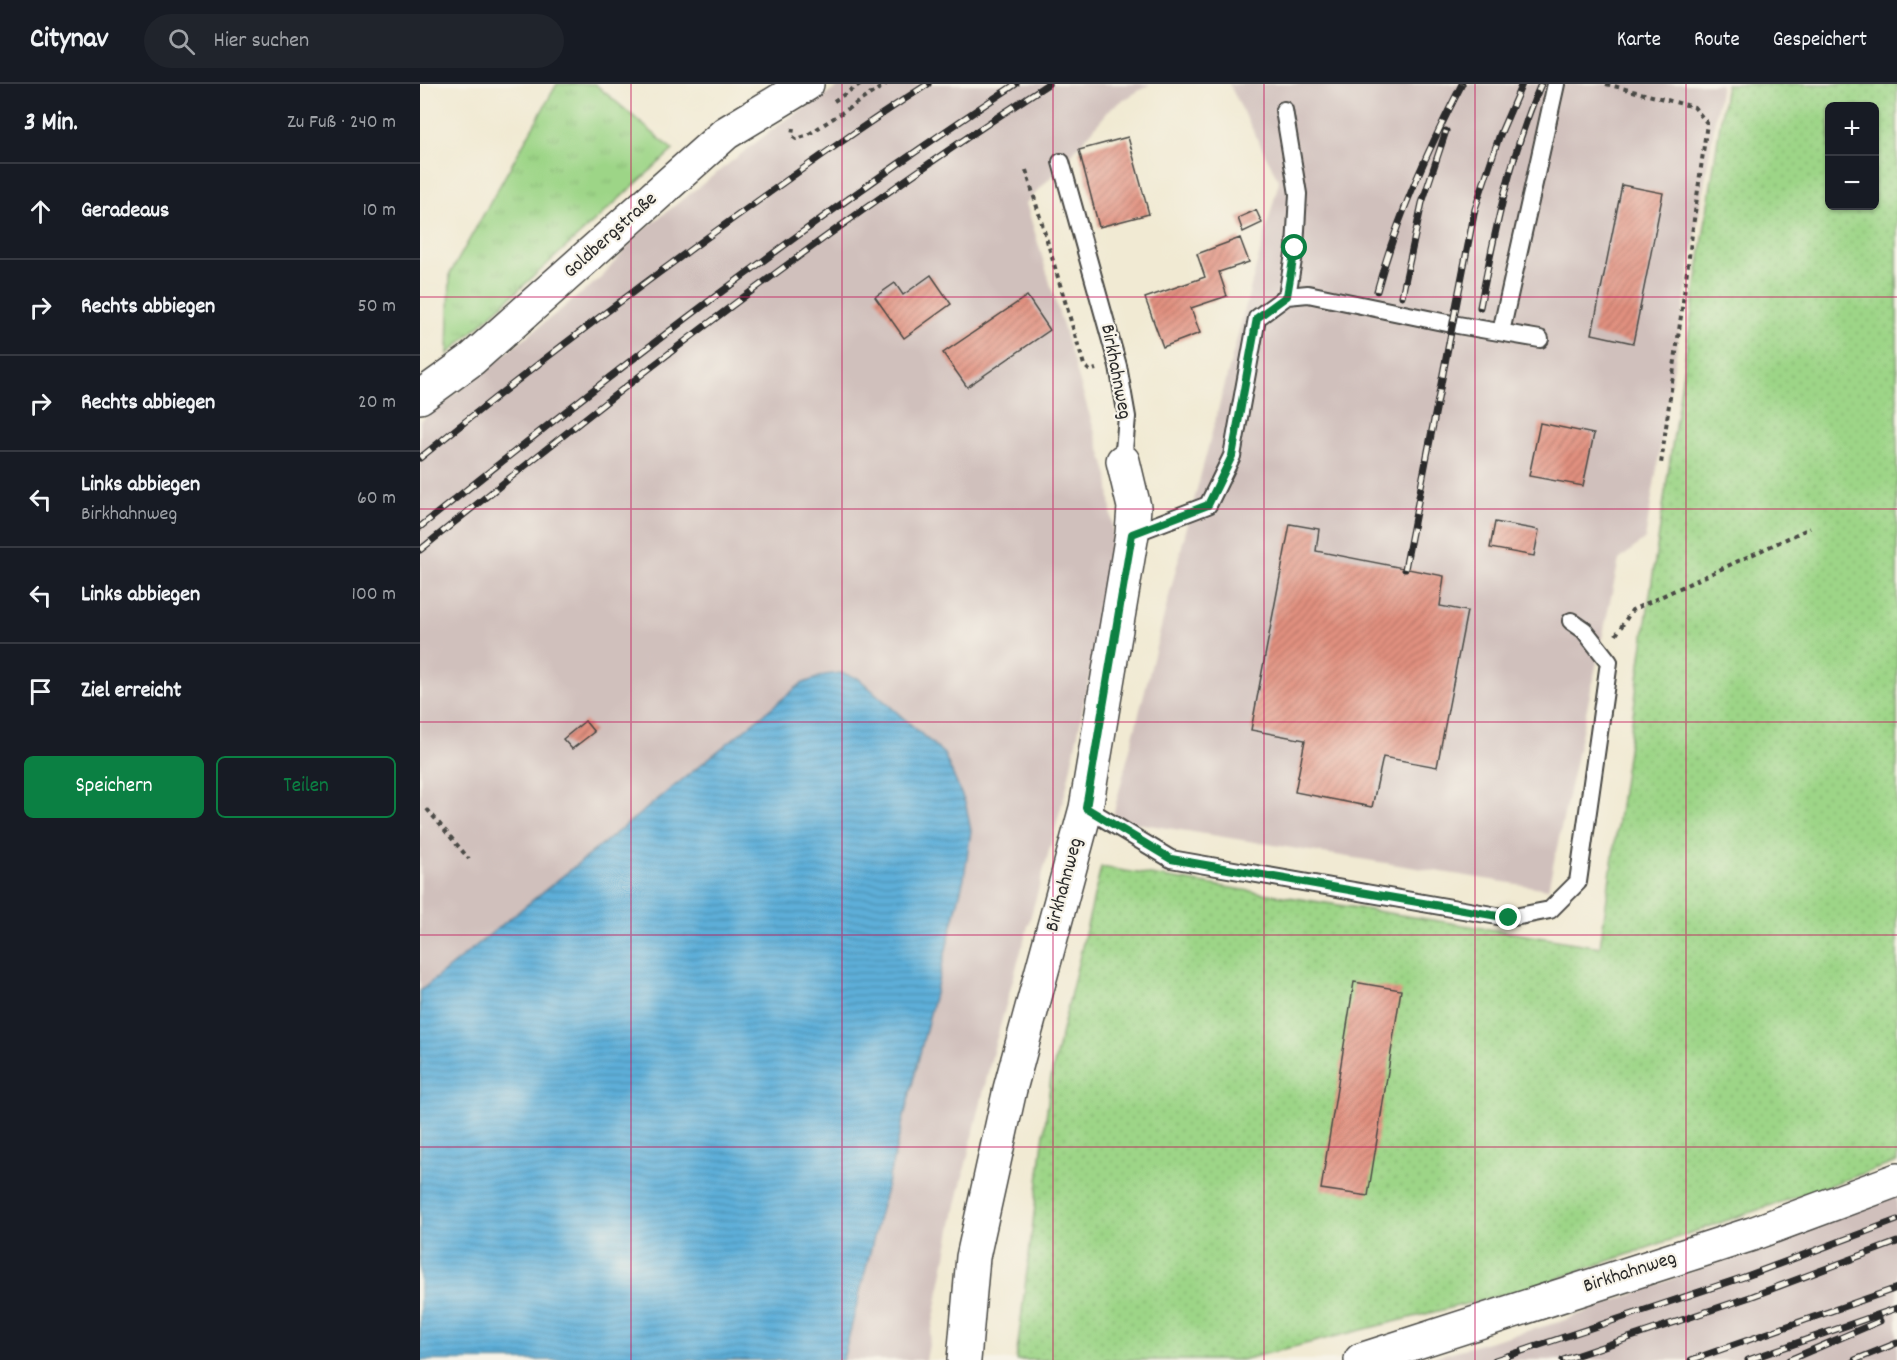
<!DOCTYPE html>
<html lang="de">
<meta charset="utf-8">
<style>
body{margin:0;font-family:Dekko,sans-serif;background:#20242c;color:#f1f3f6}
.controls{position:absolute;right:18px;top:18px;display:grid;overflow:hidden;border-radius:9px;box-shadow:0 2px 4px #0004}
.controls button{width:54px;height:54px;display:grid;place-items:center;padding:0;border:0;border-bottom:2px solid #363941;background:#171b24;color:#f1f3f6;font:30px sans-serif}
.stop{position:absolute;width:18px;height:18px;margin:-14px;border:4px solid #0b8043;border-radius:50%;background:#fff}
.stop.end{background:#0b8043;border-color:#fff;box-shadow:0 2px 6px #0008}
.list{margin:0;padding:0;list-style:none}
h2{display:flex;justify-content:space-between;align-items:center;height:78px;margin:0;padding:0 24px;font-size:26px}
h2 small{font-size:20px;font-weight:400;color:#9ea1a6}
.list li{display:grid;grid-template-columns:39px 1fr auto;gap:18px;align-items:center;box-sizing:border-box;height:96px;padding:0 24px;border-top:2px solid #363941}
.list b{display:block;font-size:22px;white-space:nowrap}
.list p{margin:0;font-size:20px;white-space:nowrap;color:#9ea1a6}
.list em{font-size:20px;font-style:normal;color:#9ea1a6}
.actions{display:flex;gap:12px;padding:18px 24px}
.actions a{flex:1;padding:14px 0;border:2px solid #0b8043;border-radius:9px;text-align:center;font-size:21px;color:#0b8043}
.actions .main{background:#0b8043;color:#fff}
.icon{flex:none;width:33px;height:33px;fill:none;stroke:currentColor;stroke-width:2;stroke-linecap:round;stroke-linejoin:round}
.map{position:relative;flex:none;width:1477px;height:1276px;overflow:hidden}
header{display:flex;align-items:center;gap:36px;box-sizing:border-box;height:84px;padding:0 30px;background:#171b24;border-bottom:2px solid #363941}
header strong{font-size:28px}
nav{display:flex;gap:33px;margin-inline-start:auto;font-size:21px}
.search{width:420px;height:54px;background:#20242c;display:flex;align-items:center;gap:15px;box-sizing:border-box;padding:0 21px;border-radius:33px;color:#9ea1a6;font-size:22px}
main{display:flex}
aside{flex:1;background:#171b24}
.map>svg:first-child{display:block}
.railway{fill:#d0c0bc}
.grass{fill:url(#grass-tufts);stroke:#648059;stroke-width:1.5}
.garden{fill:url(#garden-dots);stroke:#648059;stroke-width:1.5;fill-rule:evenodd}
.water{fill:url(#water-rules);stroke:#446d82;stroke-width:1.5}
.building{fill:url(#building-hatch)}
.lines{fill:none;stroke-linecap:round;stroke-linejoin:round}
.lane-casing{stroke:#494844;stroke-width:20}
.street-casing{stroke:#494844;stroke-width:36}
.path{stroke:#494844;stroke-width:4;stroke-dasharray:4.5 4.5;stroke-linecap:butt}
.lane{stroke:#fff;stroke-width:16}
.street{stroke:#fff;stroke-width:33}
.rail-casing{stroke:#2b2b2b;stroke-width:7}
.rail{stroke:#f7f3e8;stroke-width:4.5;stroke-dasharray:14;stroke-linecap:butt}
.route{stroke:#0b8043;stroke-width:8}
.grid{fill:none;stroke:#c2185b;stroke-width:1.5;stroke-opacity:0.55}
.labels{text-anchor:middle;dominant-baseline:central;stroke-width:4.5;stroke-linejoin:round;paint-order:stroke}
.street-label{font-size:20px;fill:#2b2b2b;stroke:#f7f3e8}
</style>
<header>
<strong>Citynav</strong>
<div class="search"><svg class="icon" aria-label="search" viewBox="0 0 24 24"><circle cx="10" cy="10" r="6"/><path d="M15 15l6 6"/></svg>Hier suchen</div>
<nav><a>Karte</a><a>Route</a><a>Gespeichert</a></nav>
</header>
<main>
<aside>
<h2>3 Min.<small>Zu Fuß · 240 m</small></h2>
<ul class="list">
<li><svg class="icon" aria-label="ahead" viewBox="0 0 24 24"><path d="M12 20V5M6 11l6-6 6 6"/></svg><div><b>Geradeaus</b></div><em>10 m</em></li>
<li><svg class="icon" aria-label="right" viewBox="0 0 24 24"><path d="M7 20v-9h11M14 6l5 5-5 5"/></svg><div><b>Rechts abbiegen</b></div><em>50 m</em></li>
<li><svg class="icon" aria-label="right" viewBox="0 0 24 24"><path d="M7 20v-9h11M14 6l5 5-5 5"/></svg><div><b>Rechts abbiegen</b></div><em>20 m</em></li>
<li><svg class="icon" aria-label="left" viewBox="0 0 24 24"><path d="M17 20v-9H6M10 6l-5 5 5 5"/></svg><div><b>Links abbiegen</b><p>Birkhahnweg</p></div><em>60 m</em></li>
<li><svg class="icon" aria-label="left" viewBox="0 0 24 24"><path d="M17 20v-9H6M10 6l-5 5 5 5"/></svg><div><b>Links abbiegen</b></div><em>100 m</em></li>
<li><svg class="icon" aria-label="arrive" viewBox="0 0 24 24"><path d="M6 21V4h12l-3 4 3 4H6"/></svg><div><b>Ziel erreicht</b></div></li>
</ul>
<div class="actions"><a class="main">Speichern</a><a>Teilen</a></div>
</aside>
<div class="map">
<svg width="1477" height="1276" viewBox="0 0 1477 1276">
<defs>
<pattern id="grass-tufts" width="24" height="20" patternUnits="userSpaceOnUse" patternTransform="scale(1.5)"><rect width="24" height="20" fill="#9dd587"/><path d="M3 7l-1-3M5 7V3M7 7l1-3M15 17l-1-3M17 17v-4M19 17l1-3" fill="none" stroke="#87b775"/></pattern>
<pattern id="garden-dots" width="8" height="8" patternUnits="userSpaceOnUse" patternTransform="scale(1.5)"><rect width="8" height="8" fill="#9dd587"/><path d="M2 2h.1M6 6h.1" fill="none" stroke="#87b775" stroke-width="1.8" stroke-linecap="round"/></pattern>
<pattern id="water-rules" width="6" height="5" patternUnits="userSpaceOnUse" patternTransform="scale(1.5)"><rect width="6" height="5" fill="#5dafd9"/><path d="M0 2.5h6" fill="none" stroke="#4d8fb0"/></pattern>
<pattern id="building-hatch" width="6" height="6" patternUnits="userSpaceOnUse" patternTransform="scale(1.5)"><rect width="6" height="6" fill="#e1907f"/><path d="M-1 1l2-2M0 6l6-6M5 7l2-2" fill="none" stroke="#b77668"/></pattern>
</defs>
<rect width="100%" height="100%" fill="#f7f3e8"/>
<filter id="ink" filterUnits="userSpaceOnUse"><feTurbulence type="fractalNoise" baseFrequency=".0167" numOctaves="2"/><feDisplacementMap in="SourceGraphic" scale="12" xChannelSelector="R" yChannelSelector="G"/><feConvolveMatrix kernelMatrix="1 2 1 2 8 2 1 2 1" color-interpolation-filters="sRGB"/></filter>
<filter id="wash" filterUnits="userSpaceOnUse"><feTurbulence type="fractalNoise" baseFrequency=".008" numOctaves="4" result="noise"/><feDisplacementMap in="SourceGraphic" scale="24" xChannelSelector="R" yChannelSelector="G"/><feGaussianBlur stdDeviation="1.35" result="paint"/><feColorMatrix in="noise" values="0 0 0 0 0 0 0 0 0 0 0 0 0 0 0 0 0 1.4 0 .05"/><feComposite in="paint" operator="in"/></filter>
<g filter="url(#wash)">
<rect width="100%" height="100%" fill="#f1ead3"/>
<path class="railway" d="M 423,0 L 730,0 L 692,23 L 639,85 L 606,119 L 688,392 L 695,471 L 646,706 L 574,964 L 535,1125 L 506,1276 L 0,1276 L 0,337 L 182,193 L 218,150 L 361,39 Z
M 809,0 L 1301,0 L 1225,455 L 1199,476 L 1128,805 L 692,735 L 765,450 L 859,97 Z
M 1477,1109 L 1477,1276 L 1003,1276 L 1139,1238 Z"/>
<path class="grass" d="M 137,0 L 175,0 L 253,66 L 28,270 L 30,190 Z"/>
<path class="garden" d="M 1306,0 L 1477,0 L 1477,1078 L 1110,1204 L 821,1276 L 596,1276 L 631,993 L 681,783 L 1180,863 L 1229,517 ZM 1410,22 L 1454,22 L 1454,122 L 1410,122 Z"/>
<path class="water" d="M 421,589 L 438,594 L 524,670 L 546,721 L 551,747 L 544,794 L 423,1276 L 0,1276 L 0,907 L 381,600 L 405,591 Z"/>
<g id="blocks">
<path class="building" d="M 708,53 L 729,130 L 679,143 L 659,66 Z
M 1202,101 L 1243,109 L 1213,259 L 1172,250 Z
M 836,126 L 842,139 L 823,148 L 818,134 Z
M 820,154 L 829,178 L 799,188 L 807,212 L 771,224 L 780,249 L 743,263 L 725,214 L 785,193 L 777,170 Z
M 511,191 L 531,220 L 484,254 L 455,213 L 475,199 L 483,211 Z
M 607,212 L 630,246 L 547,303 L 523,269 Z
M 1120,339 L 1174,350 L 1163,402 L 1109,392 Z
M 1075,438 L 1119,446 L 1114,472 L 1070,464 Z
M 870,440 L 899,445 L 896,467 L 1024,492 L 1020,522 L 1047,527 L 1017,683 L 963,673 L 952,723 L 875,708 L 885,656 L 831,646 Z
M 165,637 L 174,648 L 152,665 L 143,655 Z
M 934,898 L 981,906 L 948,1112 L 901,1105 Z"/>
</g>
</g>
<g filter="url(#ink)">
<use href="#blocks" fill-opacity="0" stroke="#494844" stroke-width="1.5"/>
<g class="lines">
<defs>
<path id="lane" d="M 641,78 L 698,282 L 707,333 L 703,377
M 867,212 L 888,210 L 1032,240 L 1120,255
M 1081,248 L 1136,0
M 712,450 L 788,421 L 812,372 L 837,234 L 867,212 L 875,164 L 878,110 L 864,26
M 666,724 L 751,775 L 1089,834 L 1130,826 L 1158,798 L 1189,578 L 1164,546 L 1151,537"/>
<path id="street" d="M 0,313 L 51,276 L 306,49 L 387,0
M 544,1276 L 553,1173 L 590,1005 L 666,724 L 712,450 L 714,423 L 703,377
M 941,1276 L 1332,1150 L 1477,1096"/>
</defs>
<use href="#lane" class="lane-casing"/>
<use href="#street" class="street-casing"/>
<path class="path" d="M 1186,0 L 1274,23 L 1287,39 L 1241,380
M 414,17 L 440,0
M 373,44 L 372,52 L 376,55 L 386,52 L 466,0
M 606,86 L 664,281 L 670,287 L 676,285
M 1196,551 L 1212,526 L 1390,444
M 7,725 L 49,775"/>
<use href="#lane" class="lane"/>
<use href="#street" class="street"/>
<defs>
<path id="rail" d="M 957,207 C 977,133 1007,68 1042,0
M 982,212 L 1002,119 L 1026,47
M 1060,223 C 1075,147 1090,71 1121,0
M 0,374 C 102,291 207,211 314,134 C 378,88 442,42 508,0
M 0,443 C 193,288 389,136 596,0
M 0,466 C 204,301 408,143 628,0
M 985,485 L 1055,125 L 1079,53 L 1102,0
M 1075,1276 L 1324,1193 L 1477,1136
M 1143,1276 L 1330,1213 L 1477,1158
M 1271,1276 L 1477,1204
M 1328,1276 L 1477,1224
M 1369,1276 L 1460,1237
M 1435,1276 L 1477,1259"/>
</defs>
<use href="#rail" class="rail-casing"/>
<use href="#rail" class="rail"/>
</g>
</g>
<g class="lines" filter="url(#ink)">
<path class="route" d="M 875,164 L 867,212 L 837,234 L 812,372 L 788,421 L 712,450 L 666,724 L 751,775 L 1089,834"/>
</g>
<path class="grid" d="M 211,0 L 211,1276M 422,0 L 422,1276M 633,0 L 633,1276M 844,0 L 844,1276M 1055,0 L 1055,1276M 1266,0 L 1266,1276M 0,213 L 1477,213M 0,425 L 1477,425M 0,638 L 1477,638M 0,851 L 1477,851M 0,1063 L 1477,1063"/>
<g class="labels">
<g class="street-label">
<text transform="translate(191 152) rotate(-42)">Goldbergstraße</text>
<text transform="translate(695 288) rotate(79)">Birkhahnweg</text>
<text transform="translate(645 801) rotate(-75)">Birkhahnweg</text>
<text transform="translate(1210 1189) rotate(-18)">Birkhahnweg</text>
</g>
</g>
</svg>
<div class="controls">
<button>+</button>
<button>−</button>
</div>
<div class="stop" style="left:875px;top:164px"></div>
<div class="stop end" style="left:1089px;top:834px"></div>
</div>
</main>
